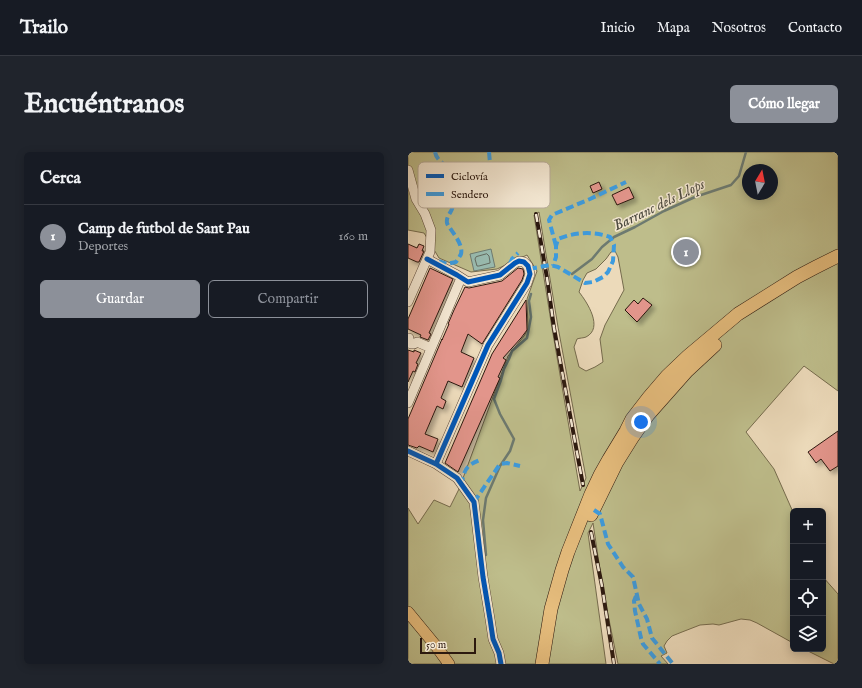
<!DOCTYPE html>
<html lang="es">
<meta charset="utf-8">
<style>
body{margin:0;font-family:"IM FELL English",serif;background:#20242c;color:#f1f3f6}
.controls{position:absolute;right:12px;bottom:12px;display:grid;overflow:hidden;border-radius:6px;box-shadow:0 2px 10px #0003}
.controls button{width:36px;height:36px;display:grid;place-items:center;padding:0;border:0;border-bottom:1px solid #363941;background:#171b24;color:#f1f3f6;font:20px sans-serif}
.compass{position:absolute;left:334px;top:12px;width:36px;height:36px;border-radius:50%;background:#171b24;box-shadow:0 2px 10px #0003;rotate:10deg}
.scale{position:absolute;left:12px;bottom:10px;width:56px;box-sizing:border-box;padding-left:4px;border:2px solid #2c190f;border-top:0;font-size:11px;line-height:14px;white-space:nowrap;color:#2c190f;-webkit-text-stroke:3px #f3e7d2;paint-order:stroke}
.you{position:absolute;left:233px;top:270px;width:14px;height:14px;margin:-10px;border:3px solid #fff;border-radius:50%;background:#1a73e8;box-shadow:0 0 0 6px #1a73e833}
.badge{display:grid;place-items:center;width:26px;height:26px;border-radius:50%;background:#8c9099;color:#fff;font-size:13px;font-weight:700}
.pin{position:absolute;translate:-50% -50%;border:2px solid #fff;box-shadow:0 1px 4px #0006}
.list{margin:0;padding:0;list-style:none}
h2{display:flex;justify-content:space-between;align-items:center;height:52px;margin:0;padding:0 16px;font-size:17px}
h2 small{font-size:13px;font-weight:400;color:#9ea1a6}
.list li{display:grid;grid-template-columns:26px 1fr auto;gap:12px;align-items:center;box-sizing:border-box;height:64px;padding:0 16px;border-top:1px solid #363941}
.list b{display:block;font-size:15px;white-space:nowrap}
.list p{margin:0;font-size:13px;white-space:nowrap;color:#9ea1a6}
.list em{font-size:13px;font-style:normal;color:#9ea1a6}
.actions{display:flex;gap:8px;padding:12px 16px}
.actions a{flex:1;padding:9px 0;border:1px solid #8c9099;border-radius:6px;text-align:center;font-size:14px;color:#8c9099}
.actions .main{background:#8c9099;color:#fff}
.icon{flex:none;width:22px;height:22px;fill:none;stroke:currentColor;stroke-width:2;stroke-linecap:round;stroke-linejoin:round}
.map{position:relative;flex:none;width:430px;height:512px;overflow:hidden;border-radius:6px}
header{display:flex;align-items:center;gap:24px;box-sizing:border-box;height:56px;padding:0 20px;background:#171b24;border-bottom:1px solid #363941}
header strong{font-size:19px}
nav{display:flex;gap:22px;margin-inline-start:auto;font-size:14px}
.intro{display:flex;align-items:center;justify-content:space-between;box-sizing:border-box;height:96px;padding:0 24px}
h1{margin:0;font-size:28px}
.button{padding:10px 18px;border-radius:6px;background:#8c9099;color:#fff;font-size:14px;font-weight:700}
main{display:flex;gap:24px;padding:0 24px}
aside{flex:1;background:#171b24;border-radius:6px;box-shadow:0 2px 10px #0003}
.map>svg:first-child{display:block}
.green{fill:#bebd8b;stroke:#756b4d;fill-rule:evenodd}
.water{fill:#99bbb0;stroke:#6d7a70}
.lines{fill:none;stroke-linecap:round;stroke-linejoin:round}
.shore{stroke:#626a60;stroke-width:1}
.stream{stroke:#6d7a70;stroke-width:2.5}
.building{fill:#e2958b;stroke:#2c190f;filter:url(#shadow)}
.minor-casing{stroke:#5c493a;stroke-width:10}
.major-casing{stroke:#2c190f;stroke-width:12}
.highway-casing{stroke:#2c190f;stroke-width:14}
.minor{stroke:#f3e7d2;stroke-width:9}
.major{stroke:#e6bd7d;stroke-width:11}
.highway{stroke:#e6bd7d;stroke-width:13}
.rail-casing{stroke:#2c190f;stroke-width:4}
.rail{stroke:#f3e7d2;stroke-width:2.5;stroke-dasharray:8;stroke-linecap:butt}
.quiet{stroke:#3d9bde;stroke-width:4;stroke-dasharray:8 4;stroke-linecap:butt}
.cycleway-casing{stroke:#f3e7d2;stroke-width:8}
.cycleway{stroke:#0057b8;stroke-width:5}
.labels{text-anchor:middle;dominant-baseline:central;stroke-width:3;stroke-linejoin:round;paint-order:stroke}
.water-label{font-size:15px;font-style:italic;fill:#4d4a3f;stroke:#f3e7d2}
.key{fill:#f3e7d2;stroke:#b7a998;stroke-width:1}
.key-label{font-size:11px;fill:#2c190f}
</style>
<header>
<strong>Trailo</strong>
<nav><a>Inicio</a><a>Mapa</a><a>Nosotros</a><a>Contacto</a></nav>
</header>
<div class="intro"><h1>Encuéntranos</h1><a class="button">Cómo llegar</a></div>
<main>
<aside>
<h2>Cerca<small></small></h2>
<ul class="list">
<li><span class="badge">1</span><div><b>Camp de futbol de Sant Pau</b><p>Deportes</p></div><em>160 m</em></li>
</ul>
<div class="actions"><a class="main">Guardar</a><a>Compartir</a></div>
</aside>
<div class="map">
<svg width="430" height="512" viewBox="0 0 430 512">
<defs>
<filter id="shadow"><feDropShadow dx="3.5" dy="3.5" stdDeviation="2" flood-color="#0004"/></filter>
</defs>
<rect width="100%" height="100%" fill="#ecdaba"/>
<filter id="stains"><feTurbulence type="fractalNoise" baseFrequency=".005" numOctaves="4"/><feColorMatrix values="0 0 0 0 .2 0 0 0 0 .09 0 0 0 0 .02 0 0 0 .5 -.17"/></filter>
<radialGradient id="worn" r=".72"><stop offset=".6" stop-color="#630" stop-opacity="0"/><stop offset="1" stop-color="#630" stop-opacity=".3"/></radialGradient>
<path class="green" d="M 0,0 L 430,0 L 430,239 L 396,214 L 338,280 L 366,317 L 385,360 L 385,491 L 349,471 L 342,468 L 333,467 L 311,473 L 305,472 L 292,473 L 274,480 L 264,484 L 259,489 L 256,494 L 259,501 L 253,504 L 260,512 L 210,512 L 195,438 L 185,371 L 180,381 L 198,512 L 0,512 L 0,356 L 10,372 L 26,348 L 42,355 L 51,337 L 100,204 L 116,184 L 120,177 L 119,147 L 129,119 L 119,103 L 89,117 L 63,120 L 31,106 L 16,81 L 0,78 ZM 340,18 L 364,18 L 364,42 L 340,42 ZM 131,60 L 150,175 L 178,326 L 172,339 L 144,176 L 126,63 ZM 207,99 L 210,105 L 216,138 L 197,173 L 192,187 L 195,210 L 187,215 L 178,219 L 171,215 L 166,195 L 169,187 C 171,186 176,186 178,185 C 196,176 179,150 171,140 L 175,128 L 179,121 L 188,117 L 198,107 L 203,100 Z
M 415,425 L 430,442 L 430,512 L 426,512 L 396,497 L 415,497 Z"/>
<path class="water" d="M 83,97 L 87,115 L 66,119 L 62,102 Z"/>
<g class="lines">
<path class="shore" d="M 79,102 L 81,104 L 82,110 L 82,111 L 71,114 L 69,114 L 67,107 L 68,105 Z"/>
<path class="stream" d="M 164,122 L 184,107 L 194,95 L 206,85 L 227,75 L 256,59 L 287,45 L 323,33 L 331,24 L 338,0
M 78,403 L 75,368 L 78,346 L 92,314 L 102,299 L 106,287 L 92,262 L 86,247 L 93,228 L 96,217 L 101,207 L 104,199 L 119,186 L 123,165 L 121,149 L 123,142"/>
</g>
<path class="building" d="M 191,30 L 194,37 L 185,41 L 182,34 Z
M 221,35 L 226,46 L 209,53 L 204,43 Z
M 0,92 L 9,96 L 11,92 L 16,94 L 14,99 L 16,99 L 11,110 L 9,110 L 0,106 Z
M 22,116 L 45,127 L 21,181 L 23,182 L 20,188 L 12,185 L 13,183 L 0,177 L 0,167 Z
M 110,116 L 115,117 L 116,122 L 114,128 L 74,192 L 60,182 L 53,200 L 66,206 L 54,235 L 40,229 L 33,246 L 38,249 L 35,257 L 29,254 L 17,282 L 30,287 L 25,300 L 11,294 L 9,296 L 0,293 L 0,267 L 34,187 L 34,188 L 41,172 L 40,172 L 46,158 L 57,135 L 61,136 L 94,129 Z
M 235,146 L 244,153 L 229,170 L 217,158 L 226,148 L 230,152 Z
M 118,148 L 119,178 L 113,186 L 95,206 L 98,208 L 90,225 L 92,226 L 50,320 L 37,311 L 84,202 Z
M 0,198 L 6,200 L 6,198 L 13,201 L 8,211 L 10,212 L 7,220 L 5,219 L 0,230 Z
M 430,279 L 430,314 L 422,319 L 413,307 L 408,311 L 400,300 Z"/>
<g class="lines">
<defs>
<path id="minor" d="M 0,18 L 8,47 L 17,62 L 23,78 L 22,100 L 0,150
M 19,107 L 49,123 L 60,130 L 92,123 L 107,111 L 111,109 L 116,110 L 120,114 L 122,122 L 119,131 L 80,193 L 28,312
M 0,186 L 1,186 L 1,189 L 3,192 L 6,192 L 9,190 L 23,196
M 0,251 L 53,126
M 0,299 L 28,312 L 49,326 L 66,350 L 75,425 L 82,467 L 85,487 L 91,501 L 93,512"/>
<path id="major" d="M 0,460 L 28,494 L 41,512"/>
<path id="highway" d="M 183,363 L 209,310 L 224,286 L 240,263 L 279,219 L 307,193
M 134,512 L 143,457 L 154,418 L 160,400 L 183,342 L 192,323 L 201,307 L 218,279 L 224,267 L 241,245 L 259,224 L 280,204 L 330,162 L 389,125 L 408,115 L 430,104"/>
</defs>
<use href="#minor" class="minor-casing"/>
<use href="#major" class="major-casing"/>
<use href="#highway" class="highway-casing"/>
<use href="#minor" class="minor"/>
<use href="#major" class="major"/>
<use href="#highway" class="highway"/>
<defs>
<path id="rail" d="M 128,62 L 139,126 L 146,176 L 175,333
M 183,380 L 194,434 L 206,512"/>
</defs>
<use href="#rail" class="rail-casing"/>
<use href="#rail" class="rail"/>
<path class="quiet" d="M 27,0 C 29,10 39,12 41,20 C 45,32 48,44 44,57 C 42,62 38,65 39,71 C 40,74 42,76 44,79 C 48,85 55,94 53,102 C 52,104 50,107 48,110 L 39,112 L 31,109
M 81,0 L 83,22 L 86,36
M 148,94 L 141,68 L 144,63 L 182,47 L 218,30
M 102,112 L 104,107 L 110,101
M 121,117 L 142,113 L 150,115 L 177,131 L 185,130 L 195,125 L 200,120 L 205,109 L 206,93 L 202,85 C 185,79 167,80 150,87 L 148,94 L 148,105 L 145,114
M 53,333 C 57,317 57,314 72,308
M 66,350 L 92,312 L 99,311 L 112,314
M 186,358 L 192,362 L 200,392 L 215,415 L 225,425 L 231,452 L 239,467 L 244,486 L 265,512
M 228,444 L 226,449 L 227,459 L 233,486 L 235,492 L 252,512"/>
<defs>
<path id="cycleway" d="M 19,107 L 49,123 L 60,130 L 92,123 L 107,111 L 111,109 L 116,110 L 120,114 L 122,122 L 119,131 L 80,193 L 28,312
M 0,299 L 28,312 L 49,326 L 66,350 L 75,425 L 82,467 L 85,487 L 91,501 L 93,512"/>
</defs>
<use href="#cycleway" class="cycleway-casing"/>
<use href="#cycleway" class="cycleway"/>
</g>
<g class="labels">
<g class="water-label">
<text transform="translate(251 53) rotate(-26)">Barranc dels Llops</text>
</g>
</g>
<rect x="10" y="10" width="132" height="46" rx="6" class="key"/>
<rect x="18" y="22" width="18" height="4" fill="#0057b8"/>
<rect x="18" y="40" width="18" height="4" fill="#3d9bde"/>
<g class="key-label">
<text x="43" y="28">Ciclovía</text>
<text x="43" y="46">Sendero</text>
</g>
<rect width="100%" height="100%" filter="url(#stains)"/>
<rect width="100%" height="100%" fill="url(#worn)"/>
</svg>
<div class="controls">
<button>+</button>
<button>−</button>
<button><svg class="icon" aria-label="locate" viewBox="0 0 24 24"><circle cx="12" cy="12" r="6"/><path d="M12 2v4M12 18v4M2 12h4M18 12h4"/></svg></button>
<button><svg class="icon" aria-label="layers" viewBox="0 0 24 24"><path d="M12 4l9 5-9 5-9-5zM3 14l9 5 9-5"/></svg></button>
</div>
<svg class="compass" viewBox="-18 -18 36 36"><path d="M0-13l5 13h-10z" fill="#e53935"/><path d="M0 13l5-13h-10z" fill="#9ea1a6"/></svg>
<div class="scale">50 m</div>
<div class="you"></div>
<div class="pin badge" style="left:278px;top:100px">1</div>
</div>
</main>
